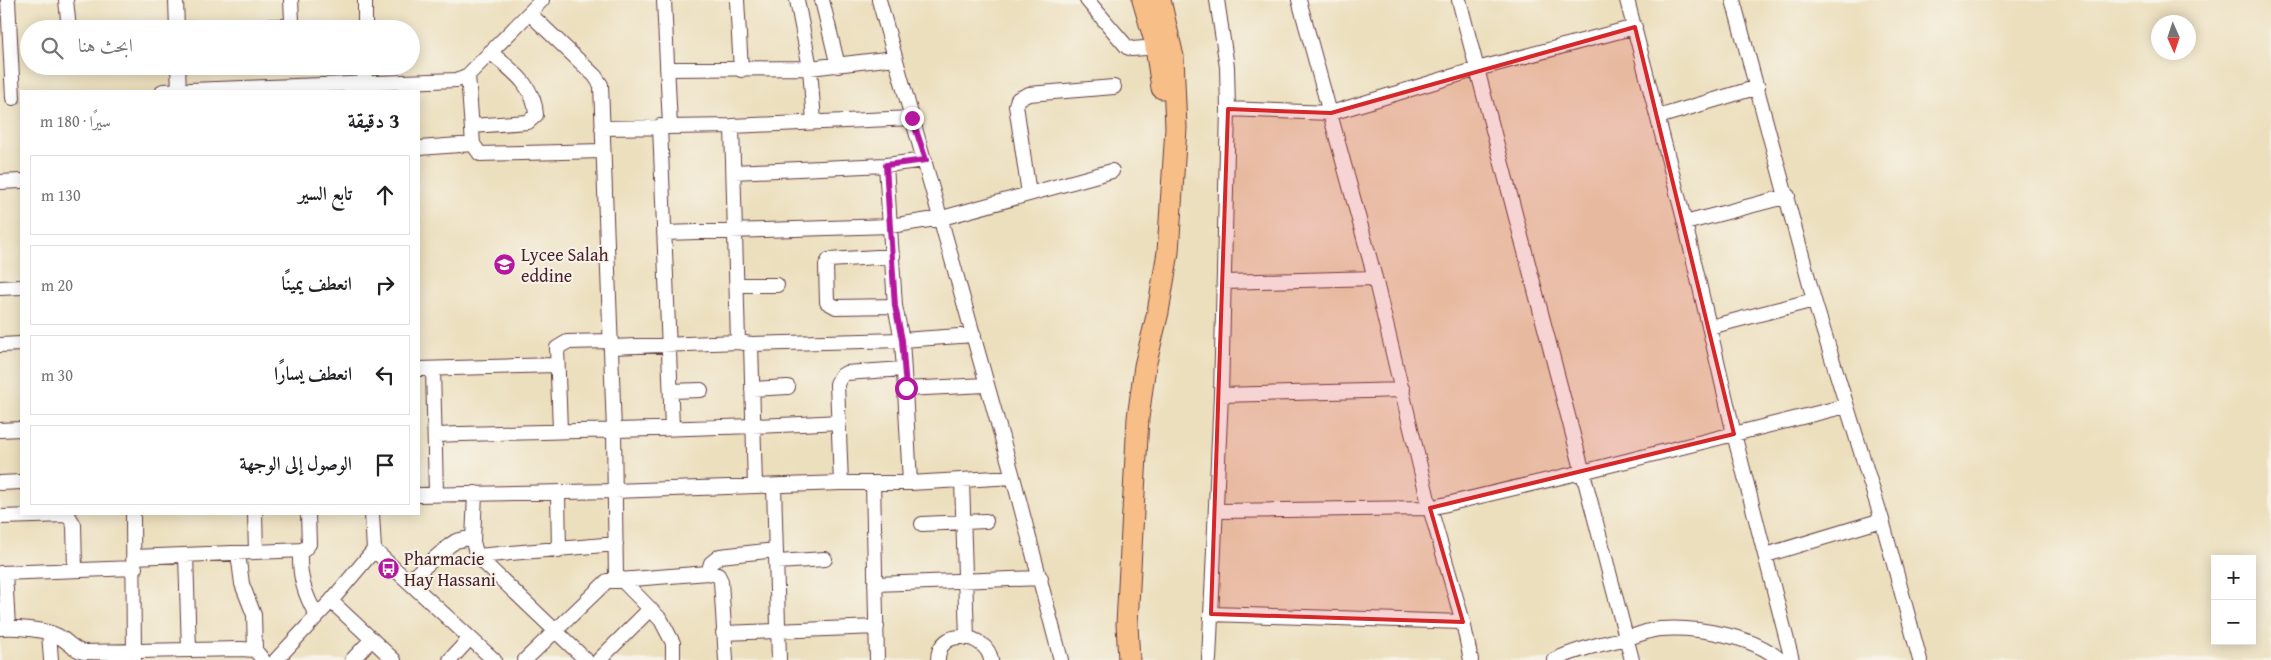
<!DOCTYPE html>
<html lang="ar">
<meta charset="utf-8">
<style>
body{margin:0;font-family:"Gentium Book Plus",Amiri,serif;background:#f2f2f2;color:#202124;direction:rtl}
.controls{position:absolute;right:15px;bottom:15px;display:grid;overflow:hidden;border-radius:0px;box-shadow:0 2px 12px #0003}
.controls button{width:45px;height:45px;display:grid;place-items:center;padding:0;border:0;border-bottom:1px solid #e0e0e0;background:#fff;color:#202124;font:25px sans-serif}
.compass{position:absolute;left:2151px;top:15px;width:45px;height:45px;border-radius:50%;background:#fff;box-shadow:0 2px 12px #0003;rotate:177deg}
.stop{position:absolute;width:15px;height:15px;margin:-11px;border:4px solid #b5179e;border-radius:50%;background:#fff}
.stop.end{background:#b5179e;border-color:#fff;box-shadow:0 1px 5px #0008}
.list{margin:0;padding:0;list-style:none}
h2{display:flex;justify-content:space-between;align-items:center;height:65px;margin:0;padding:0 20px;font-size:21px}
h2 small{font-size:16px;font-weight:400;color:#757577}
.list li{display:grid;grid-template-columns:32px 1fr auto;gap:15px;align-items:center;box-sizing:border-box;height:80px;margin:0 10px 10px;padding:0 10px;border:1px solid #e0e0e0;border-radius:0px}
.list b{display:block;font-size:19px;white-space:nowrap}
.list em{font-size:16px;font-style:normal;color:#757577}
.icon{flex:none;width:28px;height:28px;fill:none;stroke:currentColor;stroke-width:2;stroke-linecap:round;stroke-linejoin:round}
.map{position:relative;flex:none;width:2271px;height:660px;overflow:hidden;direction:ltr}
.search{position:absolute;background:#fff;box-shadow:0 2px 12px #0003;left:20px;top:20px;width:400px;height:55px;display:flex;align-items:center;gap:12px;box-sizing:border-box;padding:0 18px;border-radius:28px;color:#757577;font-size:19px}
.panel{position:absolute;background:#fff;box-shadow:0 2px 12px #0003;left:20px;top:90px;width:400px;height:425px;border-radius:0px;direction:rtl}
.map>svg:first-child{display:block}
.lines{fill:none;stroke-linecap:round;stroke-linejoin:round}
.street-casing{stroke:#623c41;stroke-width:16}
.primary-casing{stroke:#623c41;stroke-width:23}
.street{stroke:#fff;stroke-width:14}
.primary{stroke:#f7be87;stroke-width:21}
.route{stroke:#b5179e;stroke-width:6}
.marked{fill:#d62828;fill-opacity:0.2;stroke:#d62828;stroke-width:4;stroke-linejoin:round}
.labels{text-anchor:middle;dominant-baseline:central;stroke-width:4;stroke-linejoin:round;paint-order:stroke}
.poi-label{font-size:18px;fill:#4a1f2b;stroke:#f7f3e8;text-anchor:start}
</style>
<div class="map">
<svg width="2271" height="660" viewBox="0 0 2271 660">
<rect width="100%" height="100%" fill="#f7f3e8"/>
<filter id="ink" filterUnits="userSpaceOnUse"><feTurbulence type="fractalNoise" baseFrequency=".02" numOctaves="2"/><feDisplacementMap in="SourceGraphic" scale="10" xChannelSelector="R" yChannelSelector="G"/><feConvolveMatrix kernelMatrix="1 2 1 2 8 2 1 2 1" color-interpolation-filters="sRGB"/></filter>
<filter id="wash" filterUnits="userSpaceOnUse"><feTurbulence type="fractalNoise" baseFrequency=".0096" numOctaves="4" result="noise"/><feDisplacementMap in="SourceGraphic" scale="20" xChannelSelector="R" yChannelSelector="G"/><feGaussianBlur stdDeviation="1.12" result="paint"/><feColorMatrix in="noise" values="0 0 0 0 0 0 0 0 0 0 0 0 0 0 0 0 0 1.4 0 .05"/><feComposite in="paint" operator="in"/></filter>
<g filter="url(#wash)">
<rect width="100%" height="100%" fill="#ecdfbd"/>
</g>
<g filter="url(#ink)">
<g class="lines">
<defs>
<path id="street" d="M 8,0 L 13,98
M 66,0 L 69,29
M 176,0 L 177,29
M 365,0 L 365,29
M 664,0 L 670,126
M 737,0 L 741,70
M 797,0 L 810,68 L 814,122
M 822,0 L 838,66
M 879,0 L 1013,477 L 1061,660
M 1087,0 L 1127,47 L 1132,49 L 1145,48
M 1299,0 L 1375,278 L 1430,508 L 1463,622 L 1471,660
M 1459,0 L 1632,660
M 1627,0 L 1685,223 L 1734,434 L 1792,660
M 1733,0 L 1814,300 L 1882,520 L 1920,660
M 529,13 L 595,76 L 601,85 L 614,430 L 616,579
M 178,29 L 287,26 L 292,21 L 291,0
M 178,66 L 179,91
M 667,69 L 810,68 L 894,58
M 468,75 L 473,144 L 480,154 L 602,151
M 163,91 L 457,80 L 468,75 L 542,0
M 364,91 L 365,66
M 1228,109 L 1331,113 L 1477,69 L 1635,27
M 1658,117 L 1758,87
M 472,126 L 528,122 L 536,115 C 535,85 510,69 490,52
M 660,126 L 672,427
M 732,126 L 738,342
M 602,128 L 732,126 L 912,118
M 419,148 L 473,144
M 886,165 L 895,306 L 902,340 L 905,389 L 910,483
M 734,172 L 886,165 L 925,160
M 0,182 L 21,181
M 1029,194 L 1016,105 L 1018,99 L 1029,94 L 1114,87
M 1685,223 L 1788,196
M 664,233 L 890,226 L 942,218 L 1112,171
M 893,256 L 829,260 L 826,265 L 827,302 L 836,307 L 895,306
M 1224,282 L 1375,278
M 737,285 L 777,285
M 0,288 L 21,287
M 1710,327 L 1814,300
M 751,344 L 755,486
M 0,345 L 21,344
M 611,347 L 738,342 L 751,344 L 902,340 L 974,335
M 419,369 L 556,365
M 433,369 L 436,494
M 752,389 L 788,387
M 905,389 L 986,385
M 671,391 L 701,390
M 1221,395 L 1403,390
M 0,430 L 21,429
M 560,430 L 557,348 L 567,342 L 610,341
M 436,435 C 571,430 705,430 839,422
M 962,480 L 967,638
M 0,483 L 21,482
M 841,483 L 837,384 L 841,376 L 846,373 L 903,369
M 873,483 L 877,660
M 774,486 L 779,660
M 558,492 L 559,551
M 475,493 L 473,542 L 477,556 L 586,660
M 419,495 L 614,491 L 841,483 L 910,483 L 1013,477
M 1217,511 L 1430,508 L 1582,472 L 1846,406
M 133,514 L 134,659
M 255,514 L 256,552
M 372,514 L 374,550 L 494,660
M 0,517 L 68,515 L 74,525 L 75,570
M 922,524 L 986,521
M 300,550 C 299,576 304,594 317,616
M 238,553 L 242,584 L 254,615 L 255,650
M 186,555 L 189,650
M 1766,555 L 1882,520
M 477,556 L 616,544
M 134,557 L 304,550 L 309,544 L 308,514
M 777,562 L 825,559
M 0,573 L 135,568
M 5,573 L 8,627
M 708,573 L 711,563 L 720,556 L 776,550
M 620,578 L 661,620 L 673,643 L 673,660
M 408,581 L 450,545 L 456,541 L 473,537
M 875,584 L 1041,578
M 331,601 L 394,660
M 1211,614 L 1463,622
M 0,628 C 14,627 46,629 58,636 C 68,641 73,650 84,652 L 241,649 L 255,650 L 263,660
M 49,633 L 51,660
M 723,633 L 877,627
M 276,660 L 331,601 L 374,550
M 352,660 L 372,639
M 450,660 L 470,638
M 525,660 L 607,581 L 708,573 L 718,575 L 721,581 L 726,660
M 599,660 L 650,609
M 938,660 C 938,626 987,633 991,660
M 1209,660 L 1221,395 L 1228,109 L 1227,67 L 1217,0
M 1554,660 C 1578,649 1601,644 1627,638 C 1638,635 1649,630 1660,629 C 1695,626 1754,636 1780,660"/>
<path id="primary" d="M 1143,0 L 1155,41 L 1162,88
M 1129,660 L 1127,624 L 1138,418 L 1145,366 L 1158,312 L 1168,252 L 1176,128 L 1173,57 L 1160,0"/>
</defs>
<use href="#street" class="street-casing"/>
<use href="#primary" class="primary-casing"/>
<use href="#street" class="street"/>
<use href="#primary" class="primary"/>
</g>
</g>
<g class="lines" filter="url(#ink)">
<path class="route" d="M 906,388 L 902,340 L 895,306 L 886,165 L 926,160 L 912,118"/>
</g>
<path class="marked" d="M 1635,27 L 1734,434 L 1430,508 L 1463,622 L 1211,614 L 1228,109 L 1331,113 Z"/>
<defs>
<symbol id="school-disc" viewBox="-11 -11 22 22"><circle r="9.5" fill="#b5179e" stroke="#f7f3e8"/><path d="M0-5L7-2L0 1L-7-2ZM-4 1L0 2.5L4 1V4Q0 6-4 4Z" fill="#fff"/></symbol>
<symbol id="bus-disc" viewBox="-11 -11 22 22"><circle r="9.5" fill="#b5179e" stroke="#f7f3e8"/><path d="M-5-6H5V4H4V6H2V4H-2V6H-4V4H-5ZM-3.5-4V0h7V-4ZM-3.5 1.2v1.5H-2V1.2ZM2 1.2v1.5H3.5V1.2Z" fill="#fff"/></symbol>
</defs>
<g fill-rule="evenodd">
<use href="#school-disc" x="492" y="252" width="25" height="25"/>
<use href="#bus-disc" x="376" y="556" width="25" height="25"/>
</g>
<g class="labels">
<g class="poi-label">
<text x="521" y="254">Lycee Salah<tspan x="521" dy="21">eddine</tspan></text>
<text x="404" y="558">Pharmacie<tspan x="404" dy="21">Hay Hassani</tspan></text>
</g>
</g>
</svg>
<div class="controls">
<button>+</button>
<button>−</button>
</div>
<svg class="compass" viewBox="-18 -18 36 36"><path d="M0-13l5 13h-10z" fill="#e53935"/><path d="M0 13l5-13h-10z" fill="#757577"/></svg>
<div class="stop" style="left:906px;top:388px"></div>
<div class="stop end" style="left:912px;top:118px"></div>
<div class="search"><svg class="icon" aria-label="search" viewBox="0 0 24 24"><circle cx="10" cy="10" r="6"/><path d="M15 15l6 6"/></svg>ابحث هنا</div>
<section class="panel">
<h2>3 دقيقة<small>سيرًا · 180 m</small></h2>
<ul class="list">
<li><svg class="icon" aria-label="ahead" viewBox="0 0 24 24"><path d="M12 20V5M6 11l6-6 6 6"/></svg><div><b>تابع السير</b></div><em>130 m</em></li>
<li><svg class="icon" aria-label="right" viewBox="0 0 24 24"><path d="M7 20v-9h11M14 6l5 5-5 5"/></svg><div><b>انعطف يمينًا</b></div><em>20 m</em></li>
<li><svg class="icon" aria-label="left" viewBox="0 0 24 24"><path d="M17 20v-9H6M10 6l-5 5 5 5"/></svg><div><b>انعطف يسارًا</b></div><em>30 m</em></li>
<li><svg class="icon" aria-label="arrive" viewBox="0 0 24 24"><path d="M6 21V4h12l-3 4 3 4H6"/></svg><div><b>الوصول إلى الوجهة</b></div></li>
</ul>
</section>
</div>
